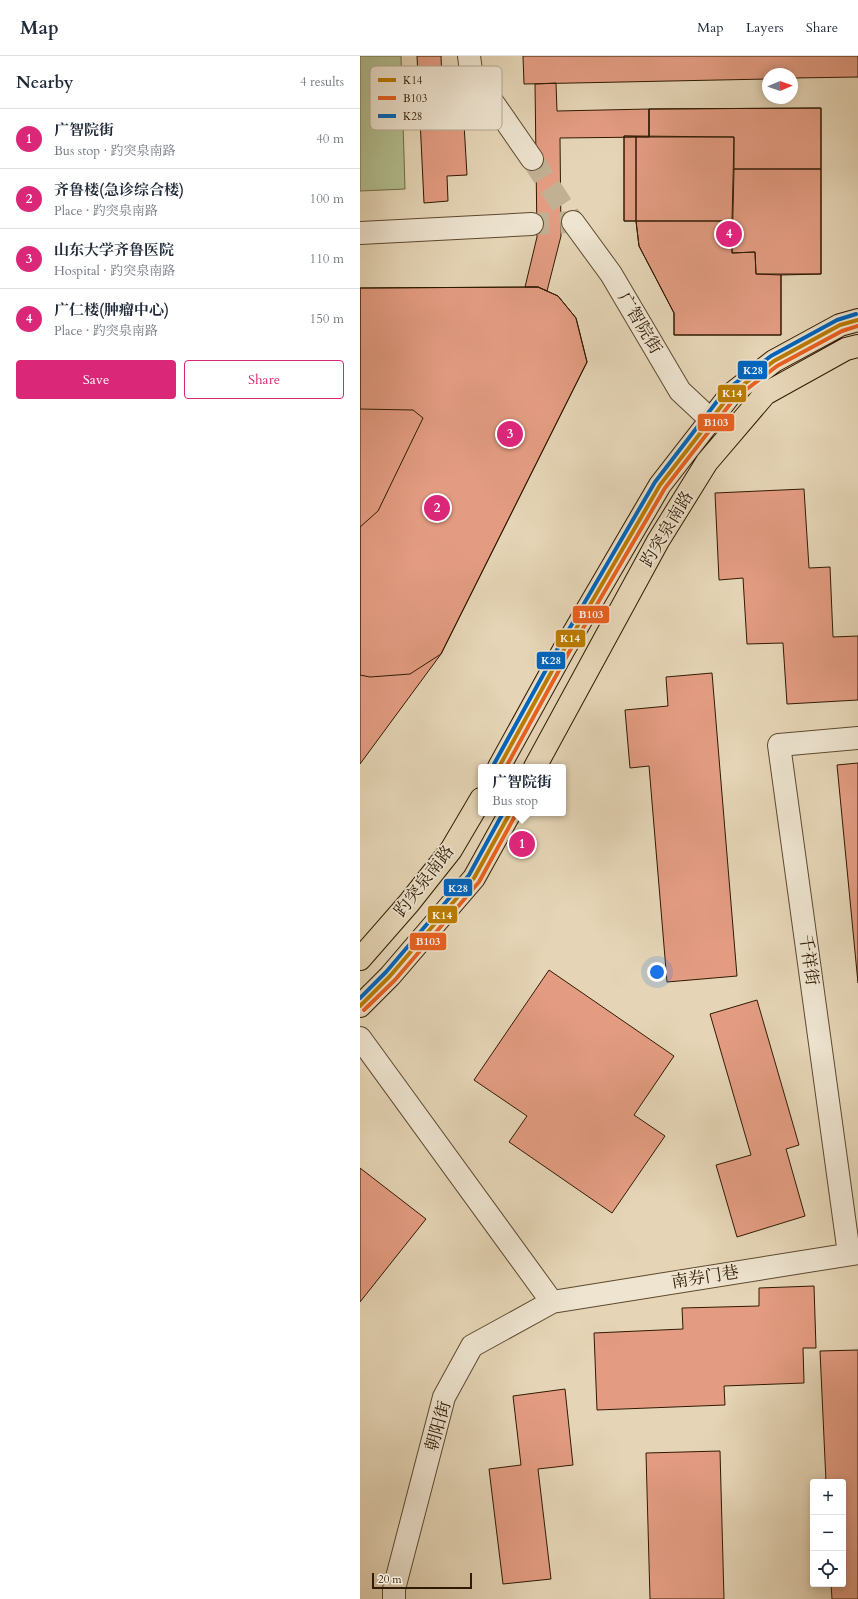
<!DOCTYPE html>
<meta charset="utf-8">
<style>
body{margin:0;font-family:Cardo,"Noto Serif SC",serif;background:#f2f2f3;color:#1f2937}
.controls{position:absolute;right:12px;bottom:12px;display:grid;overflow:hidden;border-radius:4px;box-shadow:0 2px 10px #0003}
.controls button{width:36px;height:36px;display:grid;place-items:center;padding:0;border:0;border-bottom:1px solid #e0e1e3;background:#fff;color:#1f2937;font:20px sans-serif}
.compass{position:absolute;left:402px;top:12px;width:36px;height:36px;border-radius:50%;background:#fff;box-shadow:0 2px 10px #0003;rotate:88deg}
.scale{position:absolute;left:12px;bottom:10px;width:100px;box-sizing:border-box;padding-left:4px;border:2px solid #301a02;border-top:0;font-size:11px;line-height:14px;white-space:nowrap;color:#301a02;-webkit-text-stroke:3px #eee4d0;paint-order:stroke}
.you{position:absolute;left:297px;top:916px;width:14px;height:14px;margin:-10px;border:3px solid #fff;border-radius:50%;background:#1a73e8;box-shadow:0 0 0 6px #1a73e833}
.badge{display:grid;place-items:center;width:26px;height:26px;border-radius:50%;background:#db2777;color:#fff;font-size:13px;font-weight:700}
.pin{position:absolute;translate:-50% -50%;border:2px solid #fff;box-shadow:0 1px 4px #0006}
.popup{position:absolute;left:118px;top:708px;width:88px;height:52px;box-sizing:border-box;display:grid;place-content:center;border-radius:4px;background:#fff;filter:drop-shadow(0 1px 3px #0005);font-size:13px;white-space:nowrap;color:#747a83}
.popup b{font-size:15px;color:#1f2937}
.popup::after{content:'';position:absolute;left:50%;top:100%;margin-left:-8px;border:8px solid transparent;border-top-color:#fff}
.list{margin:0;padding:0;list-style:none}
h2{display:flex;justify-content:space-between;align-items:center;height:52px;margin:0;padding:0 16px;font-size:17px}
h2 small{font-size:13px;font-weight:400;color:#747a83}
.list li{display:grid;grid-template-columns:26px 1fr auto;gap:12px;align-items:center;box-sizing:border-box;height:60px;padding:0 16px;border-top:1px solid #e0e1e3}
.list b{display:block;font-size:15px;white-space:nowrap}
.list p{margin:0;font-size:13px;white-space:nowrap;color:#747a83}
.list em{font-size:13px;font-style:normal;color:#747a83}
.actions{display:flex;gap:8px;padding:12px 16px}
.actions a{flex:1;padding:9px 0;border:1px solid #db2777;border-radius:4px;text-align:center;font-size:14px;color:#db2777}
.actions .main{background:#db2777;color:#fff}
.icon{flex:none;width:22px;height:22px;fill:none;stroke:currentColor;stroke-width:2;stroke-linecap:round;stroke-linejoin:round}
.map{position:relative;flex:none;width:498px;height:1543px;overflow:hidden}
header{display:flex;align-items:center;gap:24px;box-sizing:border-box;height:56px;padding:0 20px;background:#fff;border-bottom:1px solid #e0e1e3}
header strong{font-size:19px}
nav{display:flex;gap:22px;margin-inline-start:auto;font-size:14px}
main{display:flex}
aside{flex:1;background:#fff}
.map>svg:first-child{display:block}
.green{fill:#b2be90;stroke:#716c49}
.building{fill:#e39c82;stroke:#301a02}
.lines{fill:none;stroke-linecap:round;stroke-linejoin:round}
.minor-tunnel{stroke:#c1b092;stroke-width:22;stroke-dasharray:22 11;stroke-linecap:butt}
.minor-casing{stroke:#5d492f;stroke-width:24}
.major-casing{stroke:#301a02;stroke-width:24}
.minor{stroke:#eee4d0;stroke-width:22}
.major{stroke:#e5d5b6;stroke-width:22}
.bus-1-casing{stroke:#eee4d0;stroke-width:7}
.bus-2-casing{stroke:#eee4d0;stroke-width:7}
.bus-3-casing{stroke:#eee4d0;stroke-width:7}
.bus-1{stroke:#bb7c01;stroke-width:4}
.bus-2{stroke:#e86120;stroke-width:4}
.bus-3{stroke:#0065bd;stroke-width:4}
.labels{text-anchor:middle;dominant-baseline:central;stroke-width:3.5;stroke-linejoin:round;paint-order:stroke}
.street-label{font-size:17px;fill:#301a02;stroke:#eee4d0}
.key{fill:#eee4d0;stroke:#b5a792;stroke-width:1}
.key-label{font-size:11px;fill:#301a02}
.line-badge{stroke:#eee4d0;stroke-width:1.5}
.badge-label{font-size:11px;text-anchor:middle;font-weight:bold;fill:#fff}
</style>
<header>
<strong>Map</strong>
<nav><a>Map</a><a>Layers</a><a>Share</a></nav>
</header>
<main>
<aside>
<h2>Nearby<small>4 results</small></h2>
<ul class="list">
<li><span class="badge">1</span><div><b>广智院街</b><p>Bus stop · 趵突泉南路</p></div><em>40 m</em></li>
<li><span class="badge">2</span><div><b>齐鲁楼(急诊综合楼)</b><p>Place · 趵突泉南路</p></div><em>100 m</em></li>
<li><span class="badge">3</span><div><b>山东大学齐鲁医院</b><p>Hospital · 趵突泉南路</p></div><em>110 m</em></li>
<li><span class="badge">4</span><div><b>广仁楼(肿瘤中心)</b><p>Place · 趵突泉南路</p></div><em>150 m</em></li>
</ul>
<div class="actions"><a class="main">Save</a><a>Share</a></div>
</aside>
<div class="map">
<svg width="498" height="1543" viewBox="0 0 498 1543">
<rect width="100%" height="100%" fill="#e5d5b6"/>
<filter id="stains"><feTurbulence type="fractalNoise" baseFrequency=".005" numOctaves="4"/><feColorMatrix values="0 0 0 0 .2 0 0 0 0 .09 0 0 0 0 .02 0 0 0 .5 -.17"/></filter>
<radialGradient id="worn" r=".72"><stop offset=".6" stop-color="#630" stop-opacity="0"/><stop offset="1" stop-color="#630" stop-opacity=".3"/></radialGradient>
<path class="green" d="M 0,0 L 41,0 L 45,133 L 0,135 Z"/>
<path class="building" d="M 57,0 L 81,0 L 84,69 L 104,68 L 107,119 L 87,120 L 88,145 L 64,147 Z
M 163,0 L 498,0 L 498,21 L 432,22 L 432,18 L 408,18 L 408,23 L 164,28 Z
M 196,27 L 197,55 L 289,53 L 289,81 L 200,82 L 201,180 L 187,235 L 178,231 L 165,231 L 177,181 L 175,28 Z
M 461,52 L 461,113 L 374,113 L 374,81 L 289,81 L 289,53 Z
M 461,52 L 461,218 L 421,219 L 421,279 L 314,279 L 314,257 L 279,190 L 276,165 L 264,165 L 264,80 L 289,81 L 289,53 Z
M 264,80 L 276,80 L 276,165 L 264,165 Z
M 276,80 L 374,81 L 372,165 L 276,165 Z
M 374,113 L 461,113 L 461,218 L 396,218 L 395,196 L 372,197 Z
M 276,165 L 372,165 L 372,197 L 395,196 L 396,218 L 421,219 L 421,279 L 314,279 L 314,257 L 279,190 Z
M 178,231 L 198,240 L 216,262 L 227,306 L 81,598 L 50,618 L 10,621 L 0,619 L 0,471 L 18,455 L 63,362 L 53,354 L 0,353 L 0,232 Z
M 178,231 L 198,240 L 216,262 L 227,306 L 81,598 L 0,708 L 0,232 Z
M 444,433 L 449,512 L 470,511 L 473,581 L 498,580 L 498,644 L 427,648 L 423,587 L 387,588 L 383,522 L 359,524 L 355,437 Z
M 352,617 L 377,920 L 307,926 L 289,710 L 270,712 L 265,654 L 308,650 L 306,621 Z
M 498,707 L 498,927 L 477,709 Z
M 189,914 L 314,1000 L 274,1059 L 305,1080 L 252,1157 L 149,1086 L 167,1060 L 114,1024 Z
M 397,944 L 439,1089 L 426,1093 L 445,1160 L 377,1181 L 356,1109 L 391,1099 L 350,958 Z
M 0,1112 L 66,1163 L 0,1246 Z
M 454,1230 L 456,1292 L 443,1292 L 444,1327 L 364,1330 L 365,1349 L 237,1354 L 234,1277 L 323,1273 L 322,1252 L 399,1250 L 399,1232 Z
M 498,1294 L 498,1543 L 472,1543 L 471,1528 L 483,1528 L 483,1426 L 466,1426 L 460,1295 Z
M 205,1333 L 213,1409 L 178,1413 L 191,1523 L 143,1528 L 129,1413 L 161,1409 L 153,1340 Z
M 360,1395 L 364,1543 L 290,1543 L 286,1397 Z"/>
<g class="lines">
<path class="minor-tunnel" d="M 172,103 L 213,166 L 172,168"/>
<defs>
<path id="minor" d="M 109,0 L 111,15 L 172,103
M 213,166 L 251,218 L 320,335 L 351,364
M 0,177 L 172,168
M 0,982 L 192,1246
M 489,1198 L 419,689 L 498,682
M 34,1543 L 34,1533 L 84,1341 L 112,1290 L 192,1246 L 498,1197"/>
<path id="major" d="M 139,711 L 203,595 L 300,429 L 370,339 L 414,305 L 480,269 L 498,264
M 175,711 L 298,485 L 347,406 L 405,338 L 486,293 L 498,290
M 0,903 L 49,847 L 91,794 L 121,743
M 0,950 L 30,920 L 114,822 L 150,757"/>
</defs>
<use href="#minor" class="minor-casing"/>
<use href="#major" class="major-casing"/>
<use href="#minor" class="minor"/>
<use href="#major" class="major"/>
<defs>
<path id="bus-1" d="M 139,711 L 203,595 L 300,429 L 370,339 L 414,305 L 480,269 L 498,264
M 0,950 L 30,920 L 114,822 L 150,757"/>
<path id="bus-2" d="M 146,711 L 208,598 L 305,432 L 374,343 L 417,310 L 482,275 L 498,270
M 4,954 L 35,924 L 119,826 L 155,760"/>
<path id="bus-3" d="M 134,708 L 198,592 L 295,426 L 365,335 L 411,300 L 477,264 L 496,258
M 0,942 L 26,916 L 109,819 L 143,757"/>
</defs>
<use href="#bus-1" class="bus-1-casing"/>
<use href="#bus-2" class="bus-2-casing"/>
<use href="#bus-3" class="bus-3-casing"/>
<use href="#bus-1" class="bus-1"/>
<use href="#bus-2" class="bus-2"/>
<use href="#bus-3" class="bus-3"/>
</g>
<g class="labels">
<g class="street-label">
<text transform="translate(280 267) rotate(59)">广智院街</text>
<text transform="translate(307 473) rotate(-59)">趵突泉南路</text>
<text transform="translate(64 825) rotate(-52)">趵突泉南路</text>
<text transform="translate(449 904) rotate(82)">千祥街</text>
<text transform="translate(345 1221) rotate(-9)">南券门巷</text>
<text transform="translate(78 1370) rotate(-74)">朝阳街</text>
</g>
</g>
<rect x="10" y="10" width="132" height="64" rx="6" class="key"/>
<rect x="18" y="22" width="18" height="4" fill="#bb7c01"/>
<rect x="18" y="40" width="18" height="4" fill="#e86120"/>
<rect x="18" y="58" width="18" height="4" fill="#0065bd"/>
<g class="key-label">
<text x="43" y="28">K14</text>
<text x="43" y="46">B103</text>
<text x="43" y="64">K28</text>
</g>
<g class="line-badge">
<rect x="377" y="304" width="31" height="20" rx="4" fill="#0065bd"/>
<rect x="357" y="328" width="30" height="19" rx="4" fill="#bb7c01"/>
<rect x="337" y="357" width="38" height="19" rx="4" fill="#e86120"/>
<rect x="212" y="549" width="38" height="19" rx="4" fill="#e86120"/>
<rect x="195" y="573" width="31" height="19" rx="4" fill="#bb7c01"/>
<rect x="176" y="595" width="30" height="19" rx="4" fill="#0065bd"/>
<rect x="83" y="822" width="30" height="19" rx="4" fill="#0065bd"/>
<rect x="67" y="849" width="31" height="19" rx="4" fill="#bb7c01"/>
<rect x="49" y="876" width="38" height="19" rx="4" fill="#e86120"/>
</g>
<g class="badge-label">
<text x="393" y="318">K28</text>
<text x="372" y="341">K14</text>
<text x="356" y="370">B103</text>
<text x="231" y="562">B103</text>
<text x="210" y="586">K14</text>
<text x="191" y="608">K28</text>
<text x="98" y="836">K28</text>
<text x="82" y="863">K14</text>
<text x="68" y="889">B103</text>
</g>
<rect width="100%" height="100%" filter="url(#stains)"/>
<rect width="100%" height="100%" fill="url(#worn)"/>
</svg>
<div class="controls">
<button>+</button>
<button>−</button>
<button><svg class="icon" aria-label="locate" viewBox="0 0 24 24"><circle cx="12" cy="12" r="6"/><path d="M12 2v4M12 18v4M2 12h4M18 12h4"/></svg></button>
</div>
<svg class="compass" viewBox="-18 -18 36 36"><path d="M0-13l5 13h-10z" fill="#e53935"/><path d="M0 13l5-13h-10z" fill="#747a83"/></svg>
<div class="scale">20 m</div>
<div class="you"></div>
<div class="pin badge" style="left:162px;top:788px">1</div>
<div class="popup"><b>广智院街</b>Bus stop</div>
<div class="pin badge" style="left:77px;top:452px">2</div>
<div class="pin badge" style="left:150px;top:378px">3</div>
<div class="pin badge" style="left:369px;top:178px">4</div>
</div>
</main>
